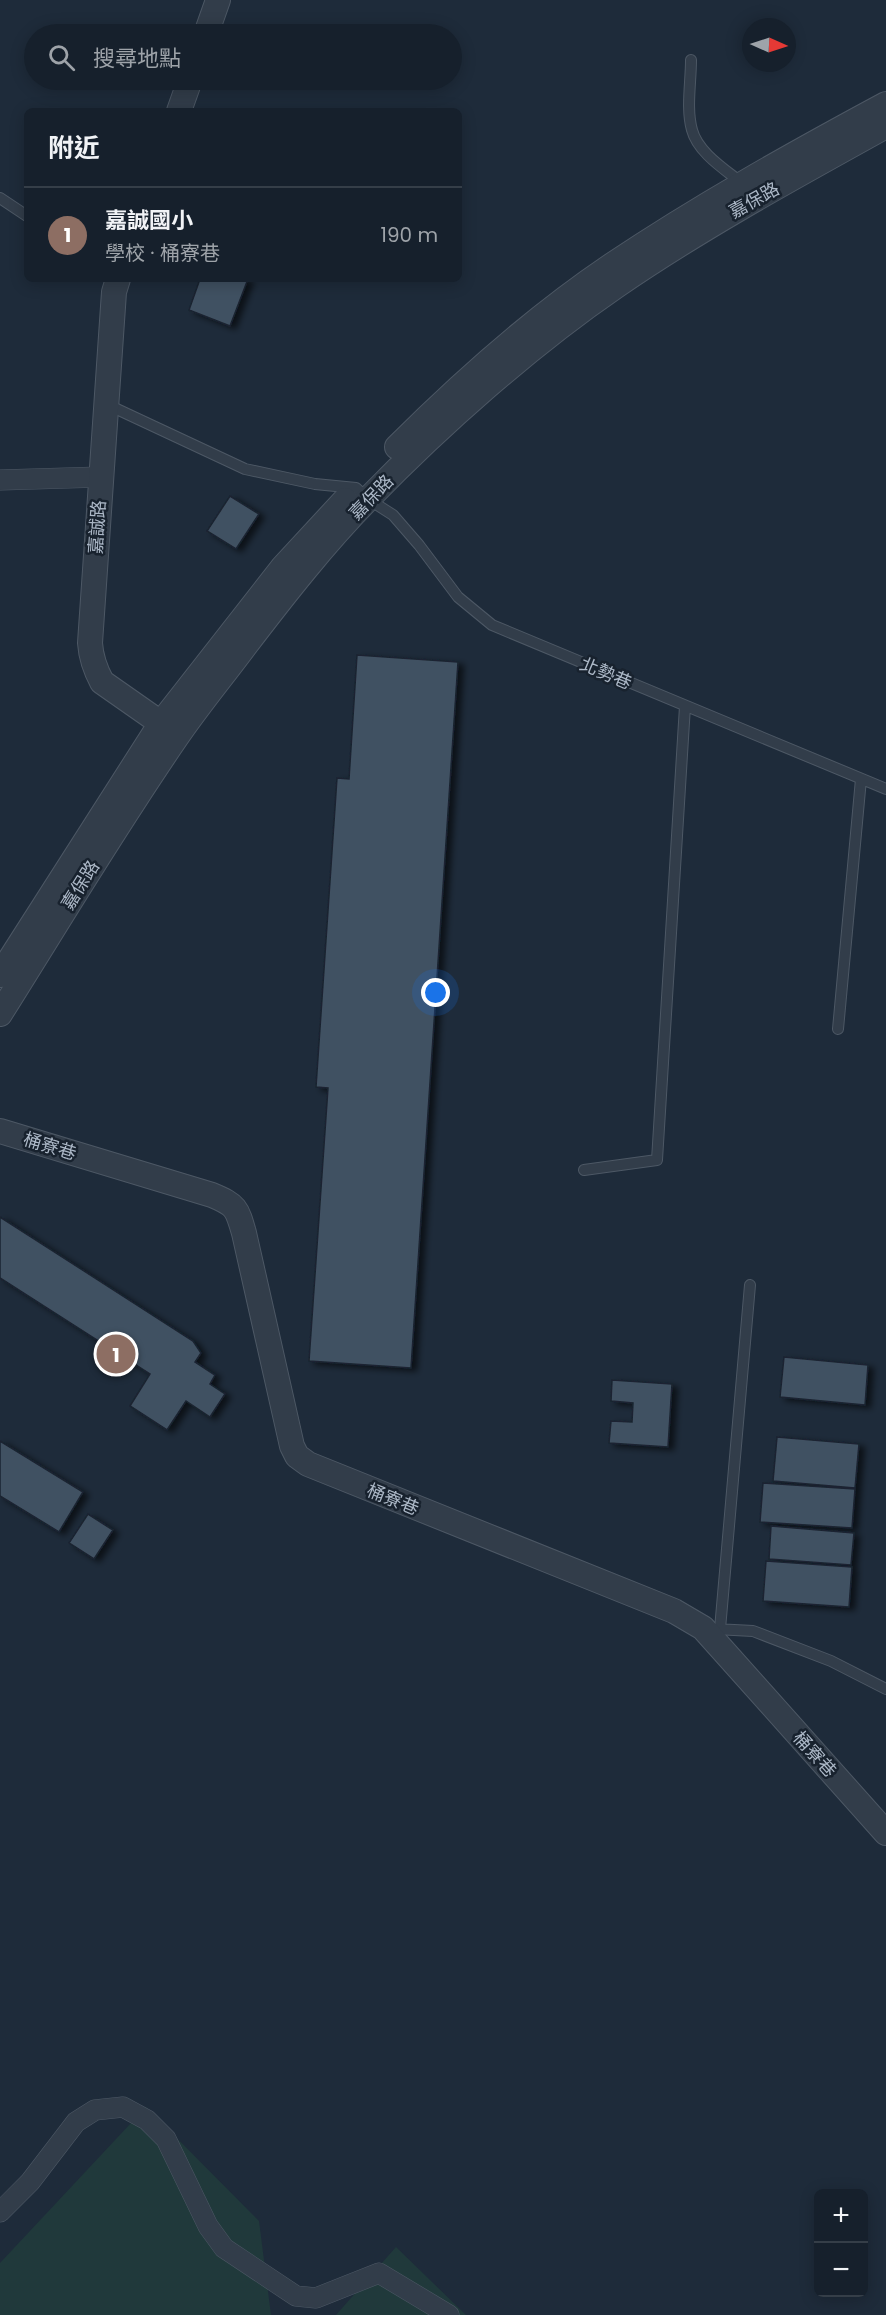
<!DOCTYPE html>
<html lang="zh-TW">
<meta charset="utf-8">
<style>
body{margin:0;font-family:Poppins,"Noto Sans TC",sans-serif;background:#1f2834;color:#f1f3f6}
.controls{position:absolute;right:18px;bottom:18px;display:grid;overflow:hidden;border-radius:9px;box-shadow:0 3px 15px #0003}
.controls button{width:54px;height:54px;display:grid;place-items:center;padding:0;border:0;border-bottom:2px solid #353e48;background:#16202c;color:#f1f3f6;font:30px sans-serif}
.compass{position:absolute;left:742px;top:18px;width:54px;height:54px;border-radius:50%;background:#16202c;box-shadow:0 3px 15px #0003;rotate:93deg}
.you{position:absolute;left:436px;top:993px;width:21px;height:21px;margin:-15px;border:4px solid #fff;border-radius:50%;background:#1a73e8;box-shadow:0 0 0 9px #1a73e833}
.badge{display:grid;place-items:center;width:39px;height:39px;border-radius:50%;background:#1a73e8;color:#fff;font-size:20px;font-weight:700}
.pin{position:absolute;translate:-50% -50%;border:3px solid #fff;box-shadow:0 2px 6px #0006}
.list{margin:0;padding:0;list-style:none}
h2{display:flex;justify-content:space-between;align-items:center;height:78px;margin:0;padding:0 24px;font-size:26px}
h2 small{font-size:20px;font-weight:400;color:#9ea3a9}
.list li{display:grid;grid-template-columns:39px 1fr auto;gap:18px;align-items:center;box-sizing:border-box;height:96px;padding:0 24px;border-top:2px solid #353e48}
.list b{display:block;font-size:22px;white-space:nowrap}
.list p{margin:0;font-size:20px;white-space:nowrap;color:#9ea3a9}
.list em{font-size:20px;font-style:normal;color:#9ea3a9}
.icon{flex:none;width:33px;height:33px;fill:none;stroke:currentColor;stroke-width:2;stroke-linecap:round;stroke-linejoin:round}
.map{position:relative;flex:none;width:886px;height:2315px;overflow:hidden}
.search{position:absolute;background:#16202c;box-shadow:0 3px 15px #0003;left:24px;top:24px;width:438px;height:66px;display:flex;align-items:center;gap:15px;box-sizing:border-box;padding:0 21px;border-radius:33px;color:#9ea3a9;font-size:22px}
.panel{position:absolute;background:#16202c;box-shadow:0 3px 15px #0003;left:24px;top:108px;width:438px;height:174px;border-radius:9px}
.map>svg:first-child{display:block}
.green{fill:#20393b}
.building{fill:#415162;stroke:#1a2430;stroke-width:1.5;filter:url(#shadow)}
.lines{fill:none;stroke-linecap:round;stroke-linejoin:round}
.service-casing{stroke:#4d5865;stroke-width:12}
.minor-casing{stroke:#4d5865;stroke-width:21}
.tertiary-casing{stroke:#4d5865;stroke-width:26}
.service{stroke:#323d4a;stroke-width:10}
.minor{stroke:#323d4a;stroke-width:20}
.tertiary{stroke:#323d4a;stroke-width:24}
.labels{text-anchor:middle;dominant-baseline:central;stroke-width:5;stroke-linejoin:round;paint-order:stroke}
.street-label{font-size:18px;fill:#acb8c7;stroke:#18222e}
</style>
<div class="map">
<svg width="886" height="2315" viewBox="0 0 886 2315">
<defs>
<filter id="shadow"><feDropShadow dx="5.5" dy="3" stdDeviation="3" flood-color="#0009"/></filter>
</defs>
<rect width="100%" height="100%" fill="#1e2b3a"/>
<path class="green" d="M 146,2107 L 259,2221 L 271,2315 L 0,2315 L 0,2263 Z
M 396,2247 L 466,2315 L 336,2315 Z"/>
<path class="building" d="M 200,279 L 248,279 L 230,326 L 189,310 Z
M 230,496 L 259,514 L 236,549 L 207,531 Z
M 357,655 L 458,662 L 411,1368 L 309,1361 L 328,1088 L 316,1087 L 337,778 L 349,779 Z
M 0,1217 L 193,1341 L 201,1353 L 195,1362 L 215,1375 L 210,1384 L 225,1394 L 210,1417 L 186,1401 L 167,1430 L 130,1406 L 150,1374 L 0,1278 Z
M 784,1357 L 868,1365 L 865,1405 L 780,1397 Z
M 612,1380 L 672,1384 L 668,1447 L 609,1443 L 611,1421 L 632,1422 L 633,1403 L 611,1401 Z
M 777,1437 L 859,1444 L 855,1488 L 773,1481 Z
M 0,1441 L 83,1492 L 59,1532 L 0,1496 Z
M 763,1483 L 855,1489 L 852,1528 L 760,1522 Z
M 88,1514 L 113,1530 L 94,1559 L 69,1543 Z
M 771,1526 L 854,1533 L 851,1565 L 769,1559 Z
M 766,1561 L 852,1567 L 849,1607 L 763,1601 Z"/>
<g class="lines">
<defs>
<path id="service" d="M 691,60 C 691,82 686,109 692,130 C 698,153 726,170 743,184
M 0,198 L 27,216
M 106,404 L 245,469 L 315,484 L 356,488 L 368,499 L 393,515 L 419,545 L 458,597 L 492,625 L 886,789
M 838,1029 L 861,779
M 584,1170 L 657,1160 L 685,706
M 715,1629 L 753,1631 L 831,1661 L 886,1689
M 720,1629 L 750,1285"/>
<path id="minor" d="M 0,480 L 100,477
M 0,2212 L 30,2182 L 76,2122 L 95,2110 L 123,2107 L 147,2120 L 166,2139 L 208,2226 L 224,2248 L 296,2296 L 316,2298 L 379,2273 L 449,2315"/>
<path id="tertiary" d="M 206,34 L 218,0
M 179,111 L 190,80
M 118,279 L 114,292 L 90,643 C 91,658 95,669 102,682 L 172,731
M 397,447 C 463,381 535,317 612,265 C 700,206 793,154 886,104
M 0,975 L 161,723 L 283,567 L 345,500
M 0,1014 C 58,922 114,828 176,738 C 197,707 222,677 245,646 C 284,595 323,545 368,499 C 441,424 530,345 616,286 C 702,227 794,177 886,126
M 0,1131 L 212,1195 C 236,1205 237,1208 244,1233 L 292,1446 L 297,1456 L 308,1464 L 674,1611 L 703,1628 L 886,1833"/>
</defs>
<use href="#service" class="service-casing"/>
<use href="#minor" class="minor-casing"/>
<use href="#tertiary" class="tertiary-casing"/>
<use href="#service" class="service"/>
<use href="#minor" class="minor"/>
<use href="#tertiary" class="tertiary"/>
</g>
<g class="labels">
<g class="street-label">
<text transform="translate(754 200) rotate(-29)">嘉保路</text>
<text transform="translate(371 497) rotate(-46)">嘉保路</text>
<text transform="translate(97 527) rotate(-86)">嘉誠路</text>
<text transform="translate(606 673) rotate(23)">北勢巷</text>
<text transform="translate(80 885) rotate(-58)">嘉保路</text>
<text transform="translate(50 1146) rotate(17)">桶寮巷</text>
<text transform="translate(393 1499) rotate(22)">桶寮巷</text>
<text transform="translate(815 1754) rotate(48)">桶寮巷</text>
</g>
</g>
</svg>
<div class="controls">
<button>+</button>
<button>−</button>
</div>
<svg class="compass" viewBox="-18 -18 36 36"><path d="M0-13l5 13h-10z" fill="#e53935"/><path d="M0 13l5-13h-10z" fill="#9ea3a9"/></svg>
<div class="you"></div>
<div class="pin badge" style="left:116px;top:1354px;background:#8d6e63">1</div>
<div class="search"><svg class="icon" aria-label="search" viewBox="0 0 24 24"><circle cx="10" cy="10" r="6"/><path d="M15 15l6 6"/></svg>搜尋地點</div>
<section class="panel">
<h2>附近<small></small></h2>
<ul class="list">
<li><span class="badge" style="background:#8d6e63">1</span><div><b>嘉誠國小</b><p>學校 · 桶寮巷</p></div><em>190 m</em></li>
</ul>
</section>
</div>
